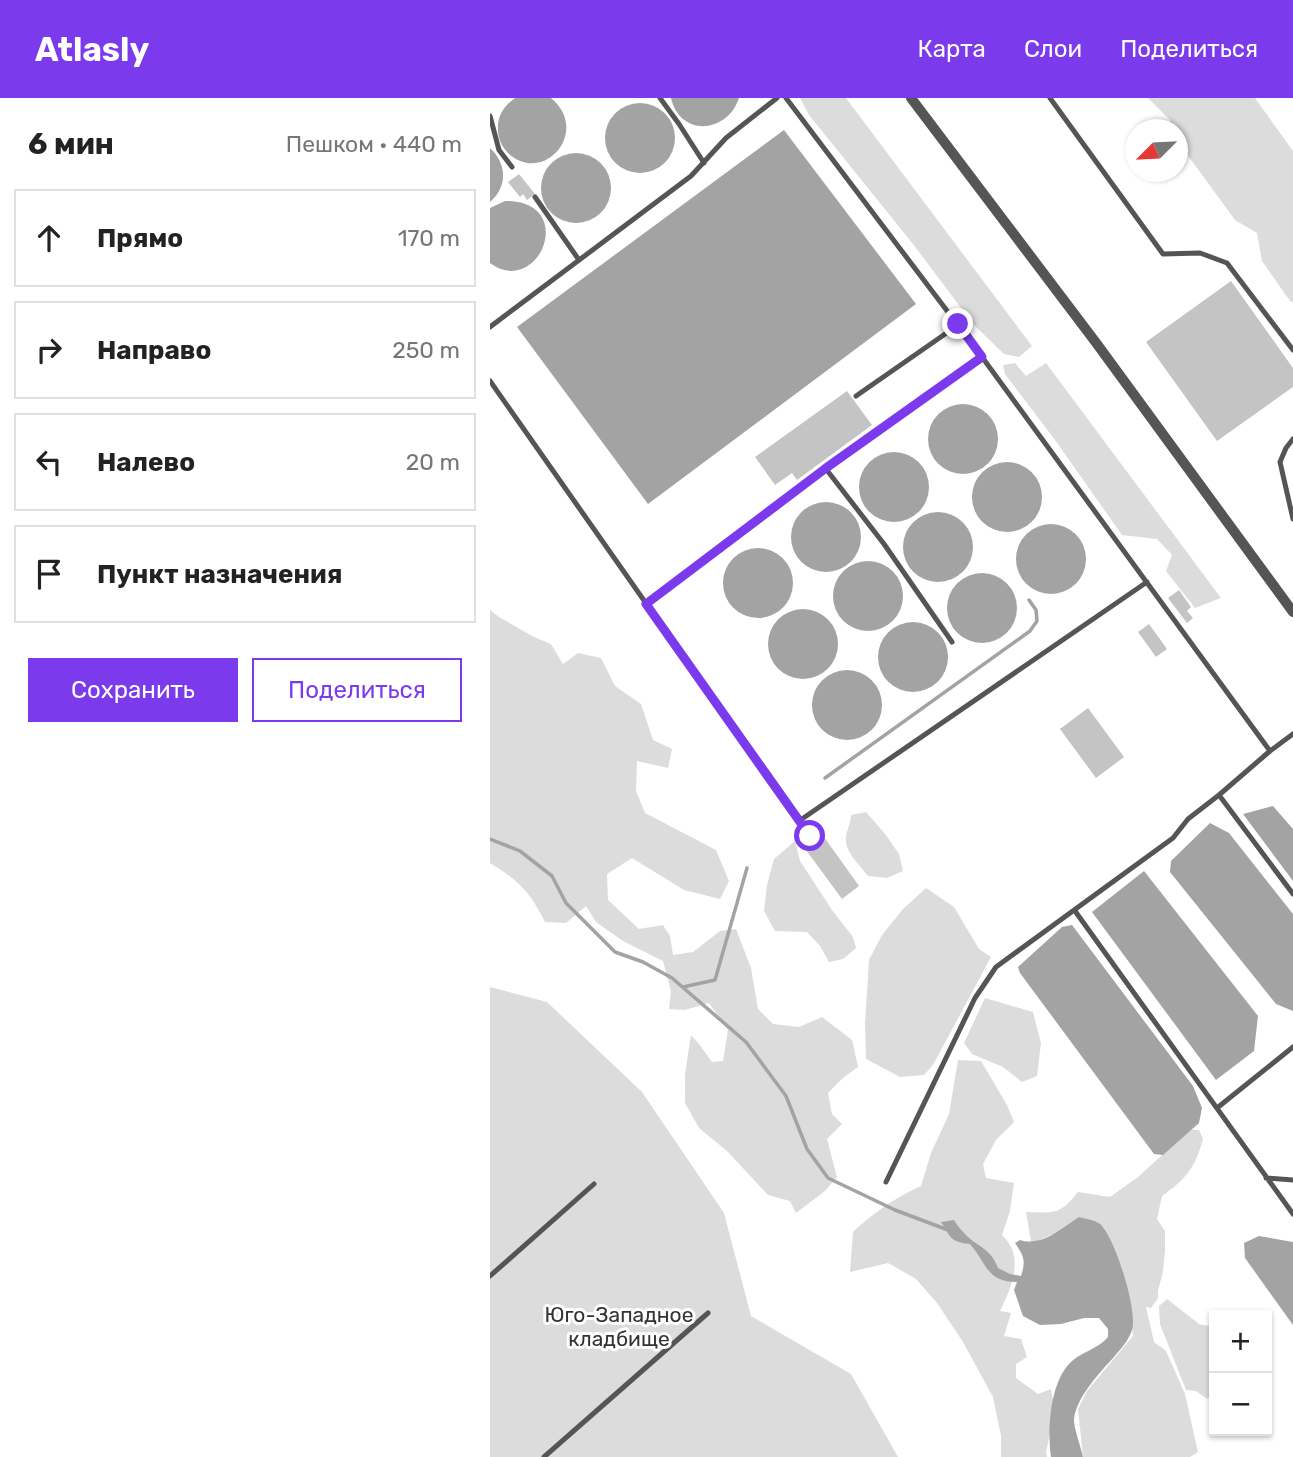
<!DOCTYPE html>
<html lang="ru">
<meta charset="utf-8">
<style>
body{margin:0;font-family:Rubik,sans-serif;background:#f2f2f2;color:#222}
.controls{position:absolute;right:21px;bottom:21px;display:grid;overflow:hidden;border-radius:0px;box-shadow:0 2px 5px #0004}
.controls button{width:63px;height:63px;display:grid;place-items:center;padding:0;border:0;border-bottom:2px solid #e0e0e0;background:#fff;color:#222;font:35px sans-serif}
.compass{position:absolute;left:635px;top:21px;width:63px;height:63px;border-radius:50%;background:#fff;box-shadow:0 2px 5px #0004;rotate:246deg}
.stop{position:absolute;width:21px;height:21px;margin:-16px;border:5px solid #7c3aed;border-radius:50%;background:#fff}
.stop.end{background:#7c3aed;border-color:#fff;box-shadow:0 2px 7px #0008}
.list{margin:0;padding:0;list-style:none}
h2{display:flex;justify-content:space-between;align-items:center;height:91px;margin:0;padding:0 28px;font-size:30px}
h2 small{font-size:23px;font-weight:400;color:#767676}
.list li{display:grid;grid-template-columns:46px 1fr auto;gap:21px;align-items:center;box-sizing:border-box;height:98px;margin:0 14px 14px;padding:0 14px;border:2px solid #e0e0e0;border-radius:0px}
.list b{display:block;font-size:26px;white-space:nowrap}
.list em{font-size:23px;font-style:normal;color:#767676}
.actions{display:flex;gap:14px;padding:21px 28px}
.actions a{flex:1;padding:16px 0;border:2px solid #7c3aed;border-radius:0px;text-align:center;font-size:24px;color:#7c3aed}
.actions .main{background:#7c3aed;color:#fff}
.icon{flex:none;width:38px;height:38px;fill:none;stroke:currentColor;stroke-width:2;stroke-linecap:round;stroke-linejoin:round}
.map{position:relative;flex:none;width:803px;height:1359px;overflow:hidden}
header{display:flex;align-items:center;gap:42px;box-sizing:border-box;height:98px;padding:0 35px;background:#7c3aed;color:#fff}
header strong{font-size:33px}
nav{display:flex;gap:38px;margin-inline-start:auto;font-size:24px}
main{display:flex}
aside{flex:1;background:#fff}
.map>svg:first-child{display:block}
.green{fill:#dcdcdc}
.water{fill:#a3a3a3}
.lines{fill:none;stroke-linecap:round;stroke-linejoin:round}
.stream{stroke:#a3a3a3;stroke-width:3.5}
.building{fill:#c4c4c4}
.lane{stroke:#555;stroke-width:5}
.street{stroke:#555;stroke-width:10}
.route{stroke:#7c3aed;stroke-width:9}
.labels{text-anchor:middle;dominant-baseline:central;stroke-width:6;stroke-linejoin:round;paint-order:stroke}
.park-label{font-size:21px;fill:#333;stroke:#fff}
</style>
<header>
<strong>Atlasly</strong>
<nav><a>Карта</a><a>Слои</a><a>Поделиться</a></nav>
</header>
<main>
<aside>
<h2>6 мин<small>Пешком · 440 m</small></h2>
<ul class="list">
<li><svg class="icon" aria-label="ahead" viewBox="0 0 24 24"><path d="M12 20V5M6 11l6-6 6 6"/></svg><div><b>Прямо</b></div><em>170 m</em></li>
<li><svg class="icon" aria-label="right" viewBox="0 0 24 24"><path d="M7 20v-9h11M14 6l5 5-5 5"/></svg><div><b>Направо</b></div><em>250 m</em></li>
<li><svg class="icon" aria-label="left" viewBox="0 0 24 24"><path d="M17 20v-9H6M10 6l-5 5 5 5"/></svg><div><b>Налево</b></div><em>20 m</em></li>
<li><svg class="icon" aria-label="arrive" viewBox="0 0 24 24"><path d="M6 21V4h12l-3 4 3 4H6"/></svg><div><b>Пункт назначения</b></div></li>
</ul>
<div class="actions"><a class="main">Сохранить</a><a>Поделиться</a></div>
</aside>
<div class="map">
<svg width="803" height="1359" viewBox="0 0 803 1359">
<rect width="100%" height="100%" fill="#fff"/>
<path class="green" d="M 310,0 L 356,0 L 542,248 L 529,259 L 514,256 L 483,226 L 423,146 L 319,17 Z
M 658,0 L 765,0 L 803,53 L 803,204 L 800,203 L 772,163 L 767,135 L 745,122 L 688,44 L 688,32 L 680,31 L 680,22 Z
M 525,265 L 536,278 L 556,265 L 731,500 L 705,510 L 676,473 L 682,457 L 667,441 L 632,437 L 565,342 L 515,276 L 513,267 Z
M 0,512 L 9,519 L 44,539 L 61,546 L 73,566 L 88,555 L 111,560 L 125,588 L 151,606 L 163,642 L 182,651 L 178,670 L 147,663 L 146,693 L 155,715 L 226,752 L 239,783 L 230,801 L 194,792 L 142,760 L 117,776 L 118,802 L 149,831 L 173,827 L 180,838 L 183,857 L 203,854 L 230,833 L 246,831 L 261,870 L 268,911 L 283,926 L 309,929 L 332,919 L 362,942 L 368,969 L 354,979 L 338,995 L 342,1016 L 352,1026 L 337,1041 L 347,1079 L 335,1093 L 306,1115 L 300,1103 L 278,1097 L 237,1053 L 209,1030 L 195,1005 L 195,976 L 201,937 L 209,946 L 222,964 L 233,963 L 238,932 L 219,905 L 195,912 L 179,911 L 181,893 L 173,863 L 133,843 L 106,824 L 96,808 L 76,825 L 55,824 C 40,794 29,783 0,765 Z
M 376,714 L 396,737 L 409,756 L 413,773 L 397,780 L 378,778 C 370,767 354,754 356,739 C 357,731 361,725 361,717 Z
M 305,743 L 310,763 L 342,812 L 363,839 L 366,850 L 353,861 L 339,864 L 330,848 L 317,834 L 285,833 L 274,813 L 277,787 L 284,761 Z
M 436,790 L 464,809 L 489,851 L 501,859 L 443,967 L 434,977 L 410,979 L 376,961 L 375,926 L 379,862 L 392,837 L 413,811 Z
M 0,889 L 57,904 L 152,994 L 234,1115 L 261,1218 L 361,1276 L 408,1359 L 0,1359 Z
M 495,900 L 543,914 L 551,945 L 547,978 L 532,984 L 513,969 L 482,956 L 474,945 Z
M 468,962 L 491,963 L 517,1007 L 524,1024 L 506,1042 L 493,1066 L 496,1080 L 524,1085 L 520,1113 L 512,1137 C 535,1159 522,1188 510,1213 L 521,1215 L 514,1238 L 531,1241 L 537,1259 L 526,1266 L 526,1280 L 548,1296 L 561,1291 L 565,1313 L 556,1354 L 557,1359 L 511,1359 L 511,1338 L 503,1299 L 473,1244 L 447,1205 L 426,1181 L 398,1165 L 360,1174 L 363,1134 C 386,1113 403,1101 431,1088 L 441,1055 L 459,1016 Z
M 693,1031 L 709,1032 L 713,1041 C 705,1070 696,1081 672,1098 L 667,1121 L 675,1133 L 675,1153 L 673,1173 L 668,1193 L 668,1200 L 661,1210 L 656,1209 L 664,1244 L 676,1253 L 695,1296 L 708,1354 L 700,1359 L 593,1359 L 588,1311 L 597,1293 L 643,1238 L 639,1201 L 563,1136 L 549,1142 L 542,1149 L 536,1114 C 564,1115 570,1117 588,1094 L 620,1099 L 648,1079 L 682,1048 L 684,1035 Z
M 677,1201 L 709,1226 L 724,1229 L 724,1296 L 717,1301 L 706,1293 L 696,1292 L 670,1226 L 669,1208 Z"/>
<path class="water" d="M 25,0 L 61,0 C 101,33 54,87 19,56 C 12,49 8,41 8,32 C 7,18 14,8 25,0 Z
M 181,0 L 249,0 C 237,36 190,39 181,0 Z
M115 40a35 35 0 1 1 70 0a35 35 0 1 1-70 0Z
M 294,32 L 426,206 L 158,406 L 27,229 Z
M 0,50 C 17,66 18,88 0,104 Z
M51 90a35 35 0 1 1 70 0a35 35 0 1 1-70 0Z
M 15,103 C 89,102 49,201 0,165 L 0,110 Z
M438 341a35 35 0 1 1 70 0a35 35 0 1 1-70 0Z
M369 389a35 35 0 1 1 70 0a35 35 0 1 1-70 0Z
M482 399a35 35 0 1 1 70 0a35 35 0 1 1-70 0Z
M301 439a35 35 0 1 1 70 0a35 35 0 1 1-70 0Z
M413 449a35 35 0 1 1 70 0a35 35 0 1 1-70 0Z
M526 461a35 35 0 1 1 70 0a35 35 0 1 1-70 0Z
M233 485a35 35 0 1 1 70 0a35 35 0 1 1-70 0Z
M343 498a35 35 0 1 1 70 0a35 35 0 1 1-70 0Z
M457 510a35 35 0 1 1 70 0a35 35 0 1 1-70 0Z
M278 546a35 35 0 1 1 70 0a35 35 0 1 1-70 0Z
M388 559a35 35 0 1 1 70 0a35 35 0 1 1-70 0Z
M322 607a35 35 0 1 1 70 0a35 35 0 1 1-70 0Z
M 783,708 L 803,731 L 803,783 L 753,716 Z
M 720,725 L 739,735 L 803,816 L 803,913 L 786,906 L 680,774 L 681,763 Z
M 654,773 L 768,918 L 764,953 L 726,982 L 602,814 Z
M 582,827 L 703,988 L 712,1010 L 709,1025 L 673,1057 L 664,1056 L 530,875 L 528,869 L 572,829 Z
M 589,1119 C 596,1121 605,1122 610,1126 C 625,1139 648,1213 642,1232 C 638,1244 631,1250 624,1259 C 610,1274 585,1301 584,1322 C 584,1331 591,1349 593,1359 L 561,1359 C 557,1332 560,1282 582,1263 C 594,1253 609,1250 618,1239 L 618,1231 L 609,1220 L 594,1220 L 571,1226 L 550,1227 L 533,1218 L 524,1192 L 527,1184 C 496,1184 497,1165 480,1146 C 461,1144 461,1140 451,1124 L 464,1122 C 467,1127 471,1132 475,1136 C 488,1150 500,1149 508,1170 L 520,1176 L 531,1178 C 536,1163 534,1158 525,1145 L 530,1142 C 552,1149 572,1130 589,1119 Z
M 769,1138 L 803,1144 L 803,1227 L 755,1160 L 754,1145 Z"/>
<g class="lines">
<path class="stream" d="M 335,680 L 540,533 L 547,523 L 546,512 L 539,502
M 0,741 L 30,753 L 62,778 L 76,805 L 125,854 L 153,864 L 182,880 L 256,944 L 296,998 L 317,1051 L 338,1080 L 405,1112 L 458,1132
M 193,889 L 225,882 L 257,770"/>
</g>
<path class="building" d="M 29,76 L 45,96 L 37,102 L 33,96 L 30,99 L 18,84 Z
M 741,183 L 803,270 L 803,289 L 727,343 L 656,244 Z
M 357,293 L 382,327 L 307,382 L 302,375 L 285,387 L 265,359 Z
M 689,492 L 701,509 L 697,513 L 703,520 L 697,525 L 678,500 Z
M 659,526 L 677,551 L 666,559 L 648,534 Z
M 598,610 L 634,659 L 606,680 L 570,631 Z
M 334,739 L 369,788 L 352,801 L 316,752 Z"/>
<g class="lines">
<path class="lane" d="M 170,0 L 189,26 L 214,65
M 296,0 L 492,259 L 780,653
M 560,0 L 673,156 L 710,155 L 737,165 L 803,252
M 0,18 L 9,52 L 22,69
M 45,99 L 89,162
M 0,229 L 201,78 L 236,40 L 287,0
M 0,283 L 320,739
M 366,298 L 468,227
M 803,341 L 796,350 L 790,364 L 803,421
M 336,371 L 394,446 L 462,544
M 156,506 L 336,371 L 492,259
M 729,697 L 803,796
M 309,723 L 657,484
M 585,813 L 803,1116
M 727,1010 L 803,949
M 776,1080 L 803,1082
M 396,1084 L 485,900 L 506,869 L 683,740 L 698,721 L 729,697 L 780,653 L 803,636
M 0,1178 L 104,1086
M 54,1359 L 218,1215"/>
<path class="street" d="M 421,0 L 607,246 L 803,514"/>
</g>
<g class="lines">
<path class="route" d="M 320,738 L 156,506 L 336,370 L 492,259 L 468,226"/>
</g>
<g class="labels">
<g class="park-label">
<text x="129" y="1216">Юго-Западное<tspan x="129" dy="24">кладбище</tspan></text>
</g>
</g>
</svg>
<div class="controls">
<button>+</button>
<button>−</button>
</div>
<svg class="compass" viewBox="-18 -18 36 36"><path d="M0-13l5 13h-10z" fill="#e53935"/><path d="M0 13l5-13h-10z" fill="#767676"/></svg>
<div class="stop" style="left:320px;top:738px"></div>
<div class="stop end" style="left:468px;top:226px"></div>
</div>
</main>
